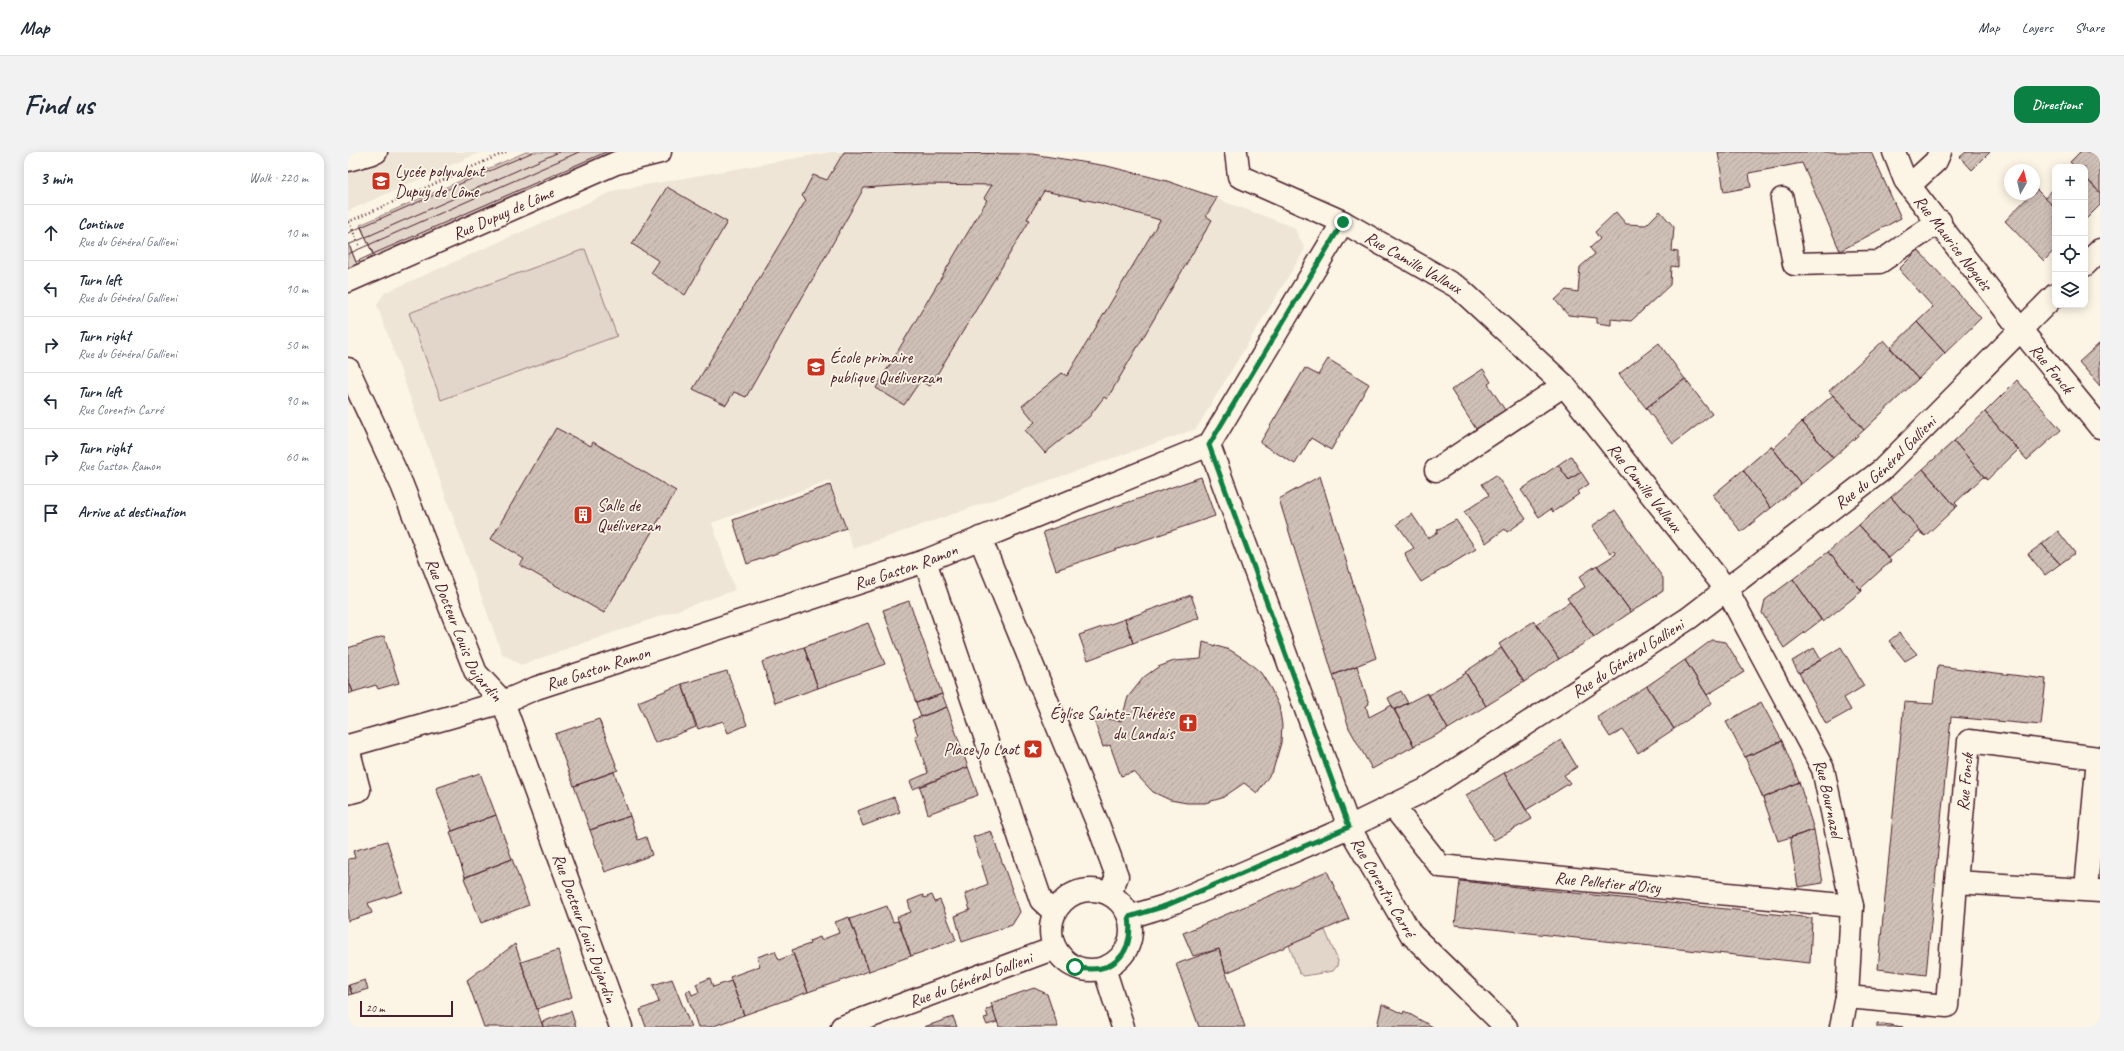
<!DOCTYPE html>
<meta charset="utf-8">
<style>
body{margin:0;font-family:Caveat,sans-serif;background:#f2f2f3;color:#1f2937}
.controls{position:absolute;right:12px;top:12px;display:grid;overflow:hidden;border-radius:8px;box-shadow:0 2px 10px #0003}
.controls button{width:36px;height:36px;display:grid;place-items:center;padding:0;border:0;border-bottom:1px solid #e0e1e3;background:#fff;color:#1f2937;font:20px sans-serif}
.compass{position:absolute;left:1656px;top:12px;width:36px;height:36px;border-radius:50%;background:#fff;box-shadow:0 2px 10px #0003;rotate:8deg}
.scale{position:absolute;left:12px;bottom:10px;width:93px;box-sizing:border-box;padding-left:4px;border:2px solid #4a1f2b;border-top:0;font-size:11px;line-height:14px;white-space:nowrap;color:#4a1f2b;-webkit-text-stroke:3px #fcf5e5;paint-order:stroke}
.stop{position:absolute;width:12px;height:12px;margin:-9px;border:3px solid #0b8043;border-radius:50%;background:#fff}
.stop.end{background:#0b8043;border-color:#fff;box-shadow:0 1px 4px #0008}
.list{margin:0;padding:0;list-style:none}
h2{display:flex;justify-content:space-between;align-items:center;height:52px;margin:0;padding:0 16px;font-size:17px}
h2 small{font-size:13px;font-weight:400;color:#747a83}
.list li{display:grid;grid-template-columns:26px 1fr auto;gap:12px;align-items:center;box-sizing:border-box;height:56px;padding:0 16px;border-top:1px solid #e0e1e3}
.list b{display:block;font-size:15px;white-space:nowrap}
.list p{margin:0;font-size:13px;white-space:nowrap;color:#747a83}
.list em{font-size:13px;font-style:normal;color:#747a83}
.icon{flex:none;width:22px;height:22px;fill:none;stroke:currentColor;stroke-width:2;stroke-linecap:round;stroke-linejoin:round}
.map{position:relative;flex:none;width:1752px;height:875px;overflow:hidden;border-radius:12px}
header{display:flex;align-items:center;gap:24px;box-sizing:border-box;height:56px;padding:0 20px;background:#fff;border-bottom:1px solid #e0e1e3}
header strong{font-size:19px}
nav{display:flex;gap:22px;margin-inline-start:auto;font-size:14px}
.intro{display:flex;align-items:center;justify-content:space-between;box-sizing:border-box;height:96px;padding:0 24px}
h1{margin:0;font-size:28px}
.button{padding:10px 18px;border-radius:12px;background:#0b8043;color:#fff;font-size:14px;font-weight:700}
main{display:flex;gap:24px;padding:0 24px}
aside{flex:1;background:#fff;border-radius:12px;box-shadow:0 2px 10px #0003}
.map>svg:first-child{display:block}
.built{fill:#eee5d7}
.green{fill:#e2d5ca;stroke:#967a7a}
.building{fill:url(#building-hatch);stroke:#4a1f2b}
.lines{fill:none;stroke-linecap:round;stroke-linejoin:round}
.minor-casing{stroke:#4a1f2b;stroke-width:25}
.major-casing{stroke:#4a1f2b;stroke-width:25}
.path{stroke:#4a1f2b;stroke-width:2.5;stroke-dasharray:1 3;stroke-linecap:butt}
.minor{stroke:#fcf5e5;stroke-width:22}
.major{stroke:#fcf5e5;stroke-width:22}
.tram{stroke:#4a1f2b;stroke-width:1}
.route{stroke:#0b8043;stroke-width:5}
.labels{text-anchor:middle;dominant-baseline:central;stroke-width:3.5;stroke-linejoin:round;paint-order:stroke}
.poi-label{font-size:17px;fill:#4a1f2b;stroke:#fcf5e5;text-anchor:start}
.street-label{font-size:17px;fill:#4a1f2b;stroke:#fcf5e5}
</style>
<header>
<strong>Map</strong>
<nav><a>Map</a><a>Layers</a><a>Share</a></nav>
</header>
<div class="intro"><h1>Find us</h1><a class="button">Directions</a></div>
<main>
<aside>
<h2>3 min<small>Walk · 220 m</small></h2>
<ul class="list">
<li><svg class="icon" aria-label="ahead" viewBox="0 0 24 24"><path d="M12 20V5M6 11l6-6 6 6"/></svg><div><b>Continue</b><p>Rue du Général Gallieni</p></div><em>10 m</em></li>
<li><svg class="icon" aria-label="left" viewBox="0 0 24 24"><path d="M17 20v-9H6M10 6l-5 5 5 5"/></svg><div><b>Turn left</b><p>Rue du Général Gallieni</p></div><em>10 m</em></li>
<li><svg class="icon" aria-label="right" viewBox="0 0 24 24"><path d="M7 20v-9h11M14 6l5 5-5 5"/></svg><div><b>Turn right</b><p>Rue du Général Gallieni</p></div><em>50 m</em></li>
<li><svg class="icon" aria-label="left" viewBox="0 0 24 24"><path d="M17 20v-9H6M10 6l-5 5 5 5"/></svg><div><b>Turn left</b><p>Rue Corentin Carré</p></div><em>90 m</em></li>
<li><svg class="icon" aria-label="right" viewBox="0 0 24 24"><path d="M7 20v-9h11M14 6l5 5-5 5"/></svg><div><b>Turn right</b><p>Rue Gaston Ramon</p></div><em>60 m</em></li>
<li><svg class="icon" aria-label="arrive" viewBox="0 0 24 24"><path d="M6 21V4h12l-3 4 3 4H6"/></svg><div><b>Arrive at destination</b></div></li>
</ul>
</aside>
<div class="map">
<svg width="1752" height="875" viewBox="0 0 1752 875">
<defs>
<pattern id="building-hatch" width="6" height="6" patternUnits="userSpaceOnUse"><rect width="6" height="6" fill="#cfc0b7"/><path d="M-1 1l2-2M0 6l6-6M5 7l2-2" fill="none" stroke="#b3a59e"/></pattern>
</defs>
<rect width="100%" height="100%" fill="#fcf5e5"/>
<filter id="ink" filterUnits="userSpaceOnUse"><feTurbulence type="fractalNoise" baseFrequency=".025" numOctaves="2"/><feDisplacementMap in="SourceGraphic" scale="8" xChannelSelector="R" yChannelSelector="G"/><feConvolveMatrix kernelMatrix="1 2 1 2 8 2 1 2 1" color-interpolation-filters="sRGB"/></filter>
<g filter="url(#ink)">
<path class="built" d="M 0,0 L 133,0 L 0,59 Z
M 483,0 L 669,0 L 759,14 L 819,29 L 946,75 L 957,97 L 848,277 L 505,397 L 482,328 L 364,371 L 387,438 L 173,513 L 154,502 L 29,153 L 36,141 L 268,38 Z"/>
<path class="green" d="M 178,0 L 261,0 L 248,8 L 139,57 L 48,94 L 27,107 L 12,73 Z
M 0,91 L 10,115 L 0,118 Z
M 237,97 L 269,184 L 93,248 L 61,161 Z
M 977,778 L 990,809 L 989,814 L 985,819 L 956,824 L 951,821 L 941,793 Z"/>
<path class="building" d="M 496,0 L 684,2 L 759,14 L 819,29 L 869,46 L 858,64 L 864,68 L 759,247 L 756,245 L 741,265 L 697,301 L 677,278 L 687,270 L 674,254 L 714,221 L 719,224 L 812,68 L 753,51 L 696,39 L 679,67 L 682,68 L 582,234 L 572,229 L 556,253 L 528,236 L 639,48 L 636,46 L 644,33 L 575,32 L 516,36 L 398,245 L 386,240 L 378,253 L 345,237 L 458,48 L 454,44 L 465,23 L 479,28 Z
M 1370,0 L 1523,0 L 1553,66 L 1492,99 L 1454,11 L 1401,21 L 1403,35 L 1376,40 Z
M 1618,0 L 1642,0 L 1624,18 L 1612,5 Z
M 1732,0 L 1752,0 L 1752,41 L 1737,25 L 1737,15 L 1727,15 L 1722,10 Z
M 1737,25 L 1752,41 L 1752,53 L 1737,68 Z
M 319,35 L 379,70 L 337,143 L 303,121 L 311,109 L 284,92 Z
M 1707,35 L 1707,56 L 1697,46 Z
M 1688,37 L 1707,56 L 1707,97 L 1696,109 L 1657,69 L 1683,42 L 1686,42 Z
M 1312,59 L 1326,75 L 1324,99 L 1330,100 L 1330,115 L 1323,114 L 1322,133 L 1283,169 L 1263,167 L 1263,173 L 1249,171 L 1249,166 L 1220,163 L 1207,148 L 1218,138 L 1230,140 L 1232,115 L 1247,102 L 1242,96 L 1252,87 L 1247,80 L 1268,60 L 1278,72 L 1298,73 Z
M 1570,98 L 1633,166 L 1597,201 L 1569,170 L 1585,155 L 1551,117 Z
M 1569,170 L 1597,201 L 1570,227 L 1542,196 Z
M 1536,188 L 1570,227 L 1516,278 L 1481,239 Z
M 1311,191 L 1337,227 L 1298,256 L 1271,222 Z
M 1752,191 L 1752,234 L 1731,210 Z
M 980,207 L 1021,232 L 983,298 L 963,286 L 947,312 L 912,291 L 957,216 L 970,223 Z
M 1135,217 L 1143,230 L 1140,232 L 1157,258 L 1128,277 L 1103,238 Z
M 1337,227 L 1364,262 L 1325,292 L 1298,256 Z
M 1669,228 L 1713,278 L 1679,308 L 1637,260 Z
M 1485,243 L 1516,278 L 1485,306 L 1454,270 Z
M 1637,260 L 1670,298 L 1639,328 L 1606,289 Z
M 1454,270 L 1485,306 L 1453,332 L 1425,297 Z
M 208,276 L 243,294 L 245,290 L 328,339 L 256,461 L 172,413 L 176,407 L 143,387 Z
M 1606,289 L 1639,328 L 1635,325 L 1607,351 L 1610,354 L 1608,355 L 1575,317 Z
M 1423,294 L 1453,332 L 1423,356 L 1395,318 Z
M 1223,304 L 1233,320 L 1221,328 L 1210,313 Z
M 1210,313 L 1221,328 L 1233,320 L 1241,332 L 1229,340 L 1231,342 L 1205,360 L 1203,357 L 1191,365 L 1173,338 Z
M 1575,317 L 1608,355 L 1577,384 L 1543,345 Z
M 1395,318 L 1423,356 L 1393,380 L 1365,343 Z
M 1148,323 L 1178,367 L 1159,380 L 1157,377 L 1138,391 L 1116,360 L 1141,343 L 1134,332 Z
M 972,324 L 1028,506 L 985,523 L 931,347 Z
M 853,325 L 867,364 L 708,418 L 695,380 Z
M 482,333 L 498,376 L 399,412 L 385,368 Z
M 1543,345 L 1577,384 L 1571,380 L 1541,406 L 1511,373 Z
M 1267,358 L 1315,426 L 1315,439 L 1283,460 L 1249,414 L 1268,402 L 1266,399 L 1262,401 L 1244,374 Z
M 1064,362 L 1080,386 L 1090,380 L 1089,378 L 1108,368 L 1128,397 L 1073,430 L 1060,410 L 1057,401 L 1066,396 L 1049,372 Z
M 1511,373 L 1543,409 L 1513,436 L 1514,439 L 1480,400 Z
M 1710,379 L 1727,401 L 1712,412 L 1694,392 Z
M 1694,392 L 1712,412 L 1697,423 L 1680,402 Z
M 1480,400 L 1514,439 L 1475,470 L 1445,427 Z
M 1249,413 L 1283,460 L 1246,485 L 1219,446 L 1237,435 L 1231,425 Z
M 1445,427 L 1473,468 L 1436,496 L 1414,461 L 1417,448 Z
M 843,443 L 851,466 L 785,491 L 777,467 Z
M 561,449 L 594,542 L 568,551 L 535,458 Z
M 1222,450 L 1246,485 L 1211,507 L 1188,472 Z
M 777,467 L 785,491 L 740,508 L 731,483 Z
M 1186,469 L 1211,507 L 1176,530 L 1151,492 Z
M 520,471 L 537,512 L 470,536 L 456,495 Z
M 1551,481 L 1569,502 L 1557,509 L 1541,489 Z
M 36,484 L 51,531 L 30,537 L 28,533 L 5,540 L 0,527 L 0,496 Z
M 1364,488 L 1378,490 L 1396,520 L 1359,543 L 1337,508 Z
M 855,490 L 882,498 L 898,508 L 913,521 L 923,537 L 931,554 L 934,573 L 933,591 L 925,618 L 909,641 L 896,631 L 874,646 L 857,651 L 839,651 L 822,648 L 805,640 L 786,620 L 773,624 L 762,593 L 755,595 L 745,565 L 773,569 L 780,545 L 796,525 L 810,515 L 826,509 L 853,507 Z
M 456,495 L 470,536 L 427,551 L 414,510 Z
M 1493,495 L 1516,534 L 1496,546 L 1503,558 L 1478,572 L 1451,521 Z
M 1153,496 L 1176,530 L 1138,554 L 1117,520 Z
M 1466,496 L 1473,508 L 1451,521 L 1444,509 Z
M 1337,508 L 1364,551 L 1326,577 L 1299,534 Z
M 1009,514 L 1021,552 L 1018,554 L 1021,565 L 1044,553 L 1066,594 L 1024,617 L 1001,576 L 985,523 Z
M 1590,514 L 1698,527 L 1693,573 L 1603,565 L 1578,823 L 1530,817 L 1556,550 L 1585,552 Z
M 379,519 L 399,573 L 380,581 L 375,569 L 350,577 L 334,532 Z
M 1118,521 L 1138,554 L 1100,577 L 1081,543 Z
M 0,527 L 5,540 L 0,542 Z
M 334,532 L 348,575 L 307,591 L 290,550 Z
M 1299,534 L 1326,577 L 1290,601 L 1275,578 L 1262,585 L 1249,565 Z
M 1053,539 L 1060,551 L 1046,558 L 1040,546 Z
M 1079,541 L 1100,577 L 1066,594 L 1046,558 Z
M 594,542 L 599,555 L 573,565 L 568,551 Z
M 1413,550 L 1434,589 L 1397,605 L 1378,570 Z
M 599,555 L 620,615 L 565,637 L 562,629 L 580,621 L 567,584 L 570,583 L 564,568 Z
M 251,567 L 270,618 L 226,634 L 207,582 Z
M 1213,588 L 1229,615 L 1216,623 L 1222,631 L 1178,658 L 1156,621 Z
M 1434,589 L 1451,630 L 1415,646 L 1397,605 Z
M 620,615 L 630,643 L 580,662 L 572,635 Z
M 266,620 L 282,664 L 242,678 L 226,634 Z
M 132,621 L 148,663 L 104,679 L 88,636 Z
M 1156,621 L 1184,667 L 1146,688 L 1118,643 Z
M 1451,630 L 1466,678 L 1430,689 L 1415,646 Z
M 546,645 L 552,660 L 515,674 L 509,659 Z
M 148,663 L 164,707 L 117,725 L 102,680 Z
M 282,664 L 290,688 L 298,685 L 304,703 L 257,720 L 242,678 Z
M 1466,678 L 1475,731 L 1450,735 L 1442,686 Z
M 643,679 L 672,760 L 664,773 L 614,790 L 607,764 L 622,758 L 617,742 L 640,732 L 625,685 Z
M 39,689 L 55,740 L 20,751 L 24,761 L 0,769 L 0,707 L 7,706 L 5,699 Z
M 164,707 L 181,753 L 133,771 L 116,726 Z
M 979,719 L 1001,767 L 878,821 L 871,797 L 845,804 L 835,781 Z
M 1112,729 L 1464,766 L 1462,811 L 1107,773 Z
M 575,743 L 576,746 L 584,743 L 587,750 L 592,748 L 608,788 L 563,804 L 549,765 L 563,760 L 560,749 Z
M 539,754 L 545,770 L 550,769 L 563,804 L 521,819 L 502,767 Z
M 501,765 L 521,819 L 460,840 L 444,798 L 462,792 L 461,789 L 472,785 L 473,788 L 491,781 L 487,770 Z
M 167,792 L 195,875 L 136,875 L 119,828 Z
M 871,797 L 878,821 L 897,875 L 851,875 L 828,812 Z
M 210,798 L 224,845 L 189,857 L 173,810 Z
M 427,799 L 431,808 L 445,802 L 460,840 L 396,863 L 382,825 L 412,814 L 409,805 Z
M 362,826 L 365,835 L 383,829 L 396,863 L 363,875 L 350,875 L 338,840 L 342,838 L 344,843 L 351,840 L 348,832 Z
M 324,827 L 343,875 L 298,875 L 292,858 L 311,850 L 305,833 Z
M 17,828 L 20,837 L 4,842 L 1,833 Z
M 0,833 L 4,842 L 0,843 Z
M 686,836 L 699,842 L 710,875 L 651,875 L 643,851 Z
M 1034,852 L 1055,862 L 1056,859 L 1085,875 L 1029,875 Z
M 644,855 L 649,870 L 639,873 L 636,866 L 640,865 L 638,858 Z
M 223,859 L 228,875 L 195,875 L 194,870 Z
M 605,865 L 609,875 L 576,875 Z
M 1529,871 L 1555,875 L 1529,875 Z"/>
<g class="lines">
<defs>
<g id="minor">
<path id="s1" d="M 888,0 L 891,24 L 995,70 L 1111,136 L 1216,233 L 1379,438 L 1475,617 L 1504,754 L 1499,845 L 1493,875"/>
<path id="s2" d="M 1546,0 L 1557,28 L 1672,177 L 1752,275"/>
<path d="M 0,8 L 28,0"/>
<path d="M 1562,33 L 1588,9 L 1592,0"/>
<path d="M 1434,47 L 1446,112 L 1532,110 L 1592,69"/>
<path id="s3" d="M 0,217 L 54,333 L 128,521 L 155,550 L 273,875"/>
<path id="s4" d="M 861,293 L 1001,675 L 1063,782 L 1158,875"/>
<path d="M 1088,318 L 1216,233"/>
<path d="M 632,386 L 751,675 L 769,724 L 762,742"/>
<path d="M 577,409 L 693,748 L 706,760"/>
<path id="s5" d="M 0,594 L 155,550 L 188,536 L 577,409 L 861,293 L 995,70"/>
<path d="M 0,596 L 11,638 L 0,641"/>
<path id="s6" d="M 1044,653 L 1092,714 L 1504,754"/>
<path d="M 1738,737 L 1750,606 L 1621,589 L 1608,730 L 1752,739"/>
<path d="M 756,816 L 775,875"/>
<path d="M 1499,845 L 1599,854 L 1608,730"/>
</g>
<g id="major">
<path d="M 1737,113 L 1752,98"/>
<path id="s7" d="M 0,129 L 268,11 L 312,0"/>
<circle cx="743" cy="778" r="40"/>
<path id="s8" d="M 781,765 L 817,754 L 879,728 L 1001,675 L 1077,638 L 1341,466 L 1534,318 L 1707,143"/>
<path id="s9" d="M 494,875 L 707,796"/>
</g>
</defs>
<use href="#minor" class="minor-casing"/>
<use href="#major" class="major-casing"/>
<path class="path" d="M 0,70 L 158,0
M 1,70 L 12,95"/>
<use href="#minor" class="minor"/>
<use href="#major" class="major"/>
<path class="tram" d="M 185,0 L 13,75 L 25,102 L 258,0
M 0,81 L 13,75 L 15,79
M 0,93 L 211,0
M 2,95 L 8,110 L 25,102 L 23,97
M 0,102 L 231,0"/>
</g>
</g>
<g class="lines" filter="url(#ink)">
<path class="route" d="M 727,815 C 765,824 786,802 781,765 L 817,754 L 1001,675 L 861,293 L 995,70"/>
</g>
<defs>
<symbol id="school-square" viewBox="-11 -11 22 22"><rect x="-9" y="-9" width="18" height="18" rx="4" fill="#c8321e" stroke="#fcf5e5"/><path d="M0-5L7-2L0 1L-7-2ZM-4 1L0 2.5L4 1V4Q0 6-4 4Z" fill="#fff"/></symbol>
<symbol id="building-square" viewBox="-11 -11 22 22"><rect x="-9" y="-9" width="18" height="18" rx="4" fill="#c8321e" stroke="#fcf5e5"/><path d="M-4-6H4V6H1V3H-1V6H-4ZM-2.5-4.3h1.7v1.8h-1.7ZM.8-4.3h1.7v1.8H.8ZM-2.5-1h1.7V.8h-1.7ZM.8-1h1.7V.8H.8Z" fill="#fff"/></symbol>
<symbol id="church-square" viewBox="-11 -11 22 22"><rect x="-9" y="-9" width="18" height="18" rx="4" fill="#c8321e" stroke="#fcf5e5"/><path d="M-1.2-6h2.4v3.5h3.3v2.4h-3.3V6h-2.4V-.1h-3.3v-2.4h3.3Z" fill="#fff"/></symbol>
<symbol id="sight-square" viewBox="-11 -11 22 22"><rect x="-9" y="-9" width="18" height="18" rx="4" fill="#c8321e" stroke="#fcf5e5"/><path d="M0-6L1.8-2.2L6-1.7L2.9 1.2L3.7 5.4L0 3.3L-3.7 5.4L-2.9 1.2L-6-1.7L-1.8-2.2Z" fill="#fff"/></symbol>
</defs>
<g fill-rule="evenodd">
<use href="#school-square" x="22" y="18" width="22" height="22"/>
<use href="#school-square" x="457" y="204" width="22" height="22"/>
<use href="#building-square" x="224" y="352" width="22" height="22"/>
<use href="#church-square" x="829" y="560" width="22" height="22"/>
<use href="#sight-square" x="674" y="586" width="22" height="22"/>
</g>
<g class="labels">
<g class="poi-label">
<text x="47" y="19">Lycée polyvalent<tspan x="47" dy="20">Dupuy de Lôme</tspan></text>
<text x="482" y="205">École primaire<tspan x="482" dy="20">publique Quéliverzan</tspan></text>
<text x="249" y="353">Salle de<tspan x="249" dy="20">Quéliverzan</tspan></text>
<text x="826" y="561" text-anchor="end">Église Sainte-Thérèse<tspan x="826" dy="20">du Landais</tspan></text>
<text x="671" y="597" text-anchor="end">Place Jo Laot</text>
</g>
<g class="street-label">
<text stroke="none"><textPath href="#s7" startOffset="169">Rue Dupuy de Lôme</textPath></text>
<text stroke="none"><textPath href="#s2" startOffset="109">Rue Maurice Noguès</textPath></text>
<text stroke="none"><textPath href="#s1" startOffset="219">Rue Camille Vallaux</textPath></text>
<text stroke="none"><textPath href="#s2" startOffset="269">Rue Fonck</textPath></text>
<text stroke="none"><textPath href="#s8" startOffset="888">Rue du Général Gallieni</textPath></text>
<text stroke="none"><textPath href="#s1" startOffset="545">Rue Camille Vallaux</textPath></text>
<text stroke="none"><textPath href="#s5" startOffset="586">Rue Gaston Ramon</textPath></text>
<text stroke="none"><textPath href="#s3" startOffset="286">Rue Docteur Louis Dujardin</textPath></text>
<text stroke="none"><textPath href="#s8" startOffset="564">Rue du Général Gallieni</textPath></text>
<text stroke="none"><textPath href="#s5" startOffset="262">Rue Gaston Ramon</textPath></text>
<text transform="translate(1617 630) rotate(-85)">Rue Fonck</text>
<text stroke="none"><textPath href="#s1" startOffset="909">Rue Bournazel</textPath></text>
<text stroke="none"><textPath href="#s6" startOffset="246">Rue Pelletier d'Oisy</textPath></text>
<text stroke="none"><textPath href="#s4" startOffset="476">Rue Corentin Carré</textPath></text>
<text stroke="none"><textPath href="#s3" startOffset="610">Rue Docteur Louis Dujardin</textPath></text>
<text stroke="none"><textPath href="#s9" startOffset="137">Rue du Général Gallieni</textPath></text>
</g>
</g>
</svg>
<div class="controls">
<button>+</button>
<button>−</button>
<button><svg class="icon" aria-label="locate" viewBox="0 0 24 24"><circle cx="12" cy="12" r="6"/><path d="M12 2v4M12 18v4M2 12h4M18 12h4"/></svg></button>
<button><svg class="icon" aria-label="layers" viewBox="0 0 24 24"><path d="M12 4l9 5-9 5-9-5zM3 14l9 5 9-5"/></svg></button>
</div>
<svg class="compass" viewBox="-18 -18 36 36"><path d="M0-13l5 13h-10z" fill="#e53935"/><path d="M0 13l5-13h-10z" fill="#747a83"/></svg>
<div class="scale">20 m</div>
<div class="stop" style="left:727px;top:815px"></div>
<div class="stop end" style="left:995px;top:70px"></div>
</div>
</main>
